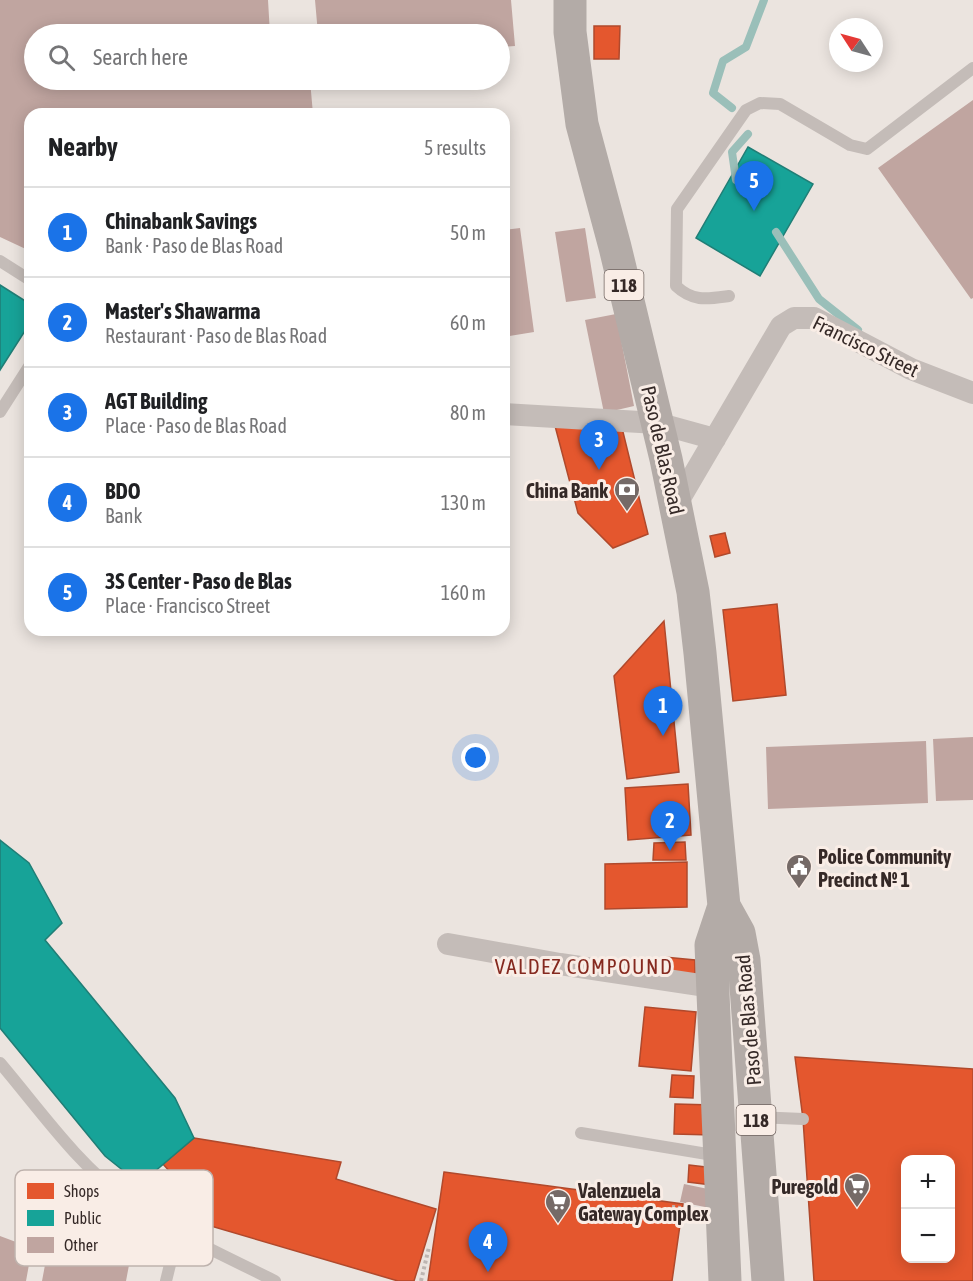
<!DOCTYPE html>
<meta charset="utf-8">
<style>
body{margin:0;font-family:"Asap Condensed",sans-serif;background:#f2f2f2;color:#202124}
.controls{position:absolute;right:18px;bottom:18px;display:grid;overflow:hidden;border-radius:12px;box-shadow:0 3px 15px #0003}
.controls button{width:54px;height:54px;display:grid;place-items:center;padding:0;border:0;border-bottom:2px solid #e0e0e0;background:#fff;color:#202124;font:30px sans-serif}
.compass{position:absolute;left:829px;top:18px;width:54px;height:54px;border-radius:50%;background:#fff;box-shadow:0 3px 15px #0003;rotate:306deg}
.you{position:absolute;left:476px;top:758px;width:21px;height:21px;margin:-15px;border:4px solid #fff;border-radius:50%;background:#1a73e8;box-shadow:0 0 0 9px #1a73e833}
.badge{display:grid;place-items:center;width:39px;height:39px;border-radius:50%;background:#1a73e8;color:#fff;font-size:20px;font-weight:700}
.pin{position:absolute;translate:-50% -50px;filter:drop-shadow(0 2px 3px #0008)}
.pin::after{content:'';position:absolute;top:32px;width:21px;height:18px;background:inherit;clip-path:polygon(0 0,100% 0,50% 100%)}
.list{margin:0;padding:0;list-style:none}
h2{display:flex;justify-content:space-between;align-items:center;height:78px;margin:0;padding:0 24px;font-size:26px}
h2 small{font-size:20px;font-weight:400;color:#757577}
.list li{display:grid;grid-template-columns:39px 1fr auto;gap:18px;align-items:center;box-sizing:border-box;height:90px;padding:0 24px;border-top:2px solid #e0e0e0}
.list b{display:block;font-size:22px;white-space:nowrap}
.list p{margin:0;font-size:20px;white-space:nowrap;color:#757577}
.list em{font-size:20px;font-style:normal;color:#757577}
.icon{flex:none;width:33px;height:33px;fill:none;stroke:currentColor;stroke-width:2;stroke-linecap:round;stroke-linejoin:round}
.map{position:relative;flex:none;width:973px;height:1281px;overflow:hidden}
.search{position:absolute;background:#fff;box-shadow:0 3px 15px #0003;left:24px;top:24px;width:486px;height:66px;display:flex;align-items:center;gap:15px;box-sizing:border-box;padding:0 21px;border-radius:33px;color:#757577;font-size:22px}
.panel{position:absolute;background:#fff;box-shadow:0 3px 15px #0003;left:24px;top:108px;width:486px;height:528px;border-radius:18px}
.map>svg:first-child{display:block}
.shops{fill:#e4572e;stroke:#b0492c;stroke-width:1.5;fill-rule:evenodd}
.public{fill:#17a398;stroke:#207e76;stroke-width:1.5}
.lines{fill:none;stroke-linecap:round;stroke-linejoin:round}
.stream{stroke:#9abfb9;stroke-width:8}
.building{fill:#c0a5a0}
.path{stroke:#bdb5b1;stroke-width:4;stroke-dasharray:3 3;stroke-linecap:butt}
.service{stroke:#c4bcb8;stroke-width:12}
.minor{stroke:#c4bcb8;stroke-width:22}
.primary{stroke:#b3aba7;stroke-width:33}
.labels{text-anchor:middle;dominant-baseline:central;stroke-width:6;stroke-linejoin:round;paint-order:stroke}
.shield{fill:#f9ede6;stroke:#706460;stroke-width:1.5}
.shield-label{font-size:18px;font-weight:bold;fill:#352927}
.street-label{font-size:20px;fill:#352927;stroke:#f9ede6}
.poi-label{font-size:20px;font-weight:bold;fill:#352927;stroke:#f9ede6;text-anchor:end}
.neighbourhood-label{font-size:21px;letter-spacing:1.5px;fill:#85291f;stroke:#f9ede6}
.key{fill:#f9ede6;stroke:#beb2ad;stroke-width:1.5}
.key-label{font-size:16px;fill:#352927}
</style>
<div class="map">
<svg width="973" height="1281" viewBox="0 0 973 1281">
<rect width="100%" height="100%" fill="#ebe4df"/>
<path class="shops" d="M 594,26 L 620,26 L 619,59 L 594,59 Z
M 554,422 L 622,428 L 648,534 L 613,548 L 578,513 Z
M 725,533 L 730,553 L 715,557 L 710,536 Z
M 777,604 L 786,695 L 733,701 L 723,610 Z
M 664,621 L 679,772 L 627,779 L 614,676 Z
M 688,784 L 691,835 L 628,840 L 625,788 Z
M 685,842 L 686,860 L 653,860 L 654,843 Z
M 687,862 L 687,907 L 605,909 L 605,864 Z
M 664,957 L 695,960 L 695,975 L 662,972 Z
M 645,1007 L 696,1012 L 691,1071 L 639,1066 Z
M 795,1057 L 973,1069 L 973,1281 L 814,1281 L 803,1119 ZM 906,1160 L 950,1160 L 950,1258 L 906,1258 Z
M 672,1075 L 694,1076 L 693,1098 L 670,1097 Z
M 675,1104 L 713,1105 L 712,1135 L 674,1134 Z
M 194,1138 L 341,1162 L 336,1179 L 436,1209 L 414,1281 L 398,1281 L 170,1214 L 180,1183 L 163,1164 Z
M 689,1165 L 714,1168 L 711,1185 L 688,1182 Z
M 444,1172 L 683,1204 L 672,1281 L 428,1281 Z"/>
<path class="public" d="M 748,147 L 813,184 L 760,276 L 696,238 Z
M 0,285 L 30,304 L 30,323 L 0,370 Z
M 0,840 L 29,863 L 62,923 L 45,940 L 175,1098 L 194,1138 L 140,1184 L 105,1156 L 0,1028 Z"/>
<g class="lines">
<path class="stream" d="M 732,108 L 713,93 L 723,61 L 746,47 L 764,0
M 736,180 L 732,152 L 748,134
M 776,232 L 819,299 L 858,330"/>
</g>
<path class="building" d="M 0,0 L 268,0 L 270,34 L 34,34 L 34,80 L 310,80 L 313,114 L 30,114 L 30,251 L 0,237 Z
M 315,0 L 511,0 L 515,46 L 500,47 L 500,34 L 318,34 Z
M 973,100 L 973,298 L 971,299 L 878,168 Z
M 520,228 L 534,332 L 504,337 L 504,230 Z
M 585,228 L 596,298 L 566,302 L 555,232 Z
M 616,314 L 634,406 L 604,413 L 585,320 Z
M 973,737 L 973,800 L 936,801 L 933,739 Z
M 926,741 L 928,803 L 768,809 L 766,747 Z
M 684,1184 L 713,1190 L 710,1208 L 680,1202 Z
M 0,1236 L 32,1248 L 26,1281 L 0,1281 Z
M 48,1249 L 129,1265 L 126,1281 L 42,1281 Z"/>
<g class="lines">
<path class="path" d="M 672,1207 L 681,1208 L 680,1215
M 421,1281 L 429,1247"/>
<path class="service" d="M 0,261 L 30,280
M 729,296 C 707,299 693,302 676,286 L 677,209 L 746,110 L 760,103 L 780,104 L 850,145 L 867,149 L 973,68
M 0,412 L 30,365
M 0,1063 C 40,1110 77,1164 127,1200 C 172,1233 225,1256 275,1281
M 756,1117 L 803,1119
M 581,1133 L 719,1156
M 166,1281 L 178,1232"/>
<path class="minor" d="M 504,414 L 657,423 L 715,439
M 676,505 L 781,326 L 794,318 L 814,318 L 911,369 L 973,393
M 448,944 L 560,964 L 713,987"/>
<path class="primary" d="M 570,0 L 570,32 L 582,124 L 615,247 L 666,459 L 693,592 L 700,653 L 724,906 L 739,933 L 744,960 L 768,1281
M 724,906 L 711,945 L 725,1281"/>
</g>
<defs>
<symbol id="bank-pin" viewBox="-11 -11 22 30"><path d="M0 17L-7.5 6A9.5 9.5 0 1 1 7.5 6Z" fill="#756a67" stroke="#f9ede6"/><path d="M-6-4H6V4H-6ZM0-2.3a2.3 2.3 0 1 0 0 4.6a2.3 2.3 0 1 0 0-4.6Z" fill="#fff"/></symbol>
<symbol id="civic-pin" viewBox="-11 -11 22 30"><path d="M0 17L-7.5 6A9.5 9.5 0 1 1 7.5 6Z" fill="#756a67" stroke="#f9ede6"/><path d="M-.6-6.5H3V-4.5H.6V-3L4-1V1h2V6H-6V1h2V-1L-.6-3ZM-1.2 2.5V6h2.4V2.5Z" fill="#fff"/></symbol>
<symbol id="supermarket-pin" viewBox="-11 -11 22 30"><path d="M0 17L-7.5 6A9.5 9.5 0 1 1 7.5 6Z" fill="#756a67" stroke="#f9ede6"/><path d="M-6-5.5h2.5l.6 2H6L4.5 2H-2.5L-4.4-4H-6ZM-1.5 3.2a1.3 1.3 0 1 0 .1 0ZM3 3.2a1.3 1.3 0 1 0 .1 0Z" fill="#fff"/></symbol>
</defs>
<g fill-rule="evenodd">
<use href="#bank-pin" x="612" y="475" width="30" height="40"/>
<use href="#civic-pin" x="784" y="852" width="30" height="40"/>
<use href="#supermarket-pin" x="842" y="1171" width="30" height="40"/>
<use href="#supermarket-pin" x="543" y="1187" width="30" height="40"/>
</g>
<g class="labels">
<g class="shield">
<rect x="604.5" y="270" width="39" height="30" rx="4.5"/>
<rect x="736.5" y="1105" width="39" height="30" rx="4.5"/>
</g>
<g class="shield-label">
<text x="624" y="285">118</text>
<text x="756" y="1120">118</text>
</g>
<g class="street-label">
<text transform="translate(866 346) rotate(26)">Francisco Street</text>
<text transform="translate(663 450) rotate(77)">Paso de Blas Road</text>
<text transform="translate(748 1020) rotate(-95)">Paso de Blas Road</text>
</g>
<g class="poi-label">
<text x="608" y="490">China Bank</text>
<text x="818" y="856" text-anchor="start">Police Community<tspan x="818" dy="23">Precinct № 1</tspan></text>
<text x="838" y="1186">Puregold</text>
<text x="578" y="1190" text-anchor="start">Valenzuela<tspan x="578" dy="23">Gateway Complex</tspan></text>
</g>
<g class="neighbourhood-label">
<text x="584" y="966">VALDEZ COMPOUND</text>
</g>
</g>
<rect x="15" y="1170" width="198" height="96" rx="9" class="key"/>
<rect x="27" y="1183" width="27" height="16" fill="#e4572e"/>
<rect x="27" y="1210" width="27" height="16" fill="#17a398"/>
<rect x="27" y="1237" width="27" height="16" fill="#c0a5a0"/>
<g class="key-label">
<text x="64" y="1197">Shops</text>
<text x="64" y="1224">Public</text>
<text x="64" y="1251">Other</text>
</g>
</svg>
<div class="controls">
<button>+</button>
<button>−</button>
</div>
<svg class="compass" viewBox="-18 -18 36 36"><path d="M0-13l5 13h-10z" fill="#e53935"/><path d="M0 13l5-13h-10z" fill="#757577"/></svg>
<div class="you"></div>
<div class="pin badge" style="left:663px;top:736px">1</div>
<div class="pin badge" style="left:670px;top:851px">2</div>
<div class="pin badge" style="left:599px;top:470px">3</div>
<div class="pin badge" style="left:488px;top:1272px">4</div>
<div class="pin badge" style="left:754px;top:211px">5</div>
<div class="search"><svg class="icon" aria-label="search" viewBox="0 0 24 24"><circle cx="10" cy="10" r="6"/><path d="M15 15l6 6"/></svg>Search here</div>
<section class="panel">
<h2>Nearby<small>5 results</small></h2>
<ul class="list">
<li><span class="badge">1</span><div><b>Chinabank Savings</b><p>Bank · Paso de Blas Road</p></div><em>50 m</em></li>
<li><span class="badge">2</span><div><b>Master's Shawarma</b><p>Restaurant · Paso de Blas Road</p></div><em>60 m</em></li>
<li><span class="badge">3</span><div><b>AGT Building</b><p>Place · Paso de Blas Road</p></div><em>80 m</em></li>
<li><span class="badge">4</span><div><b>BDO</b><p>Bank</p></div><em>130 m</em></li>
<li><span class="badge">5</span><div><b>3S Center - Paso de Blas</b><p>Place · Francisco Street</p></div><em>160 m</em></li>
</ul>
</section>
</div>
